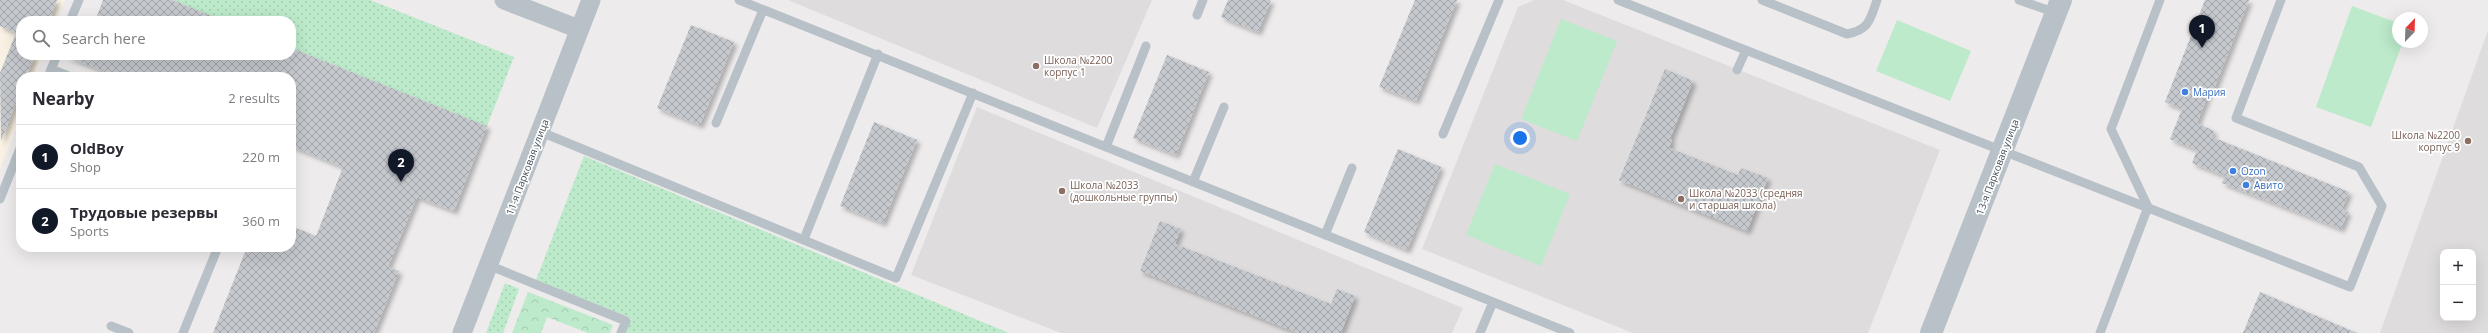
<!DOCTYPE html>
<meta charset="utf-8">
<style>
body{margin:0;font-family:"Open Sans",sans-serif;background:#f2f2f3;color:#2b2b33}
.controls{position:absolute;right:12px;bottom:12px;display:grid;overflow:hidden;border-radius:8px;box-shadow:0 4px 16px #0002}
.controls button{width:36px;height:36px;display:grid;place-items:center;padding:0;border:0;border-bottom:1px solid #e1e1e2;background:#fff;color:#2b2b33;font:20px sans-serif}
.compass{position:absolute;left:2392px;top:12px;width:36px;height:36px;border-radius:50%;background:#fff;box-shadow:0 4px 16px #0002;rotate:23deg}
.you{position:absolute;left:1520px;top:138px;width:14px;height:14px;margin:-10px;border:3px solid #fff;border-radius:50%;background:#1a73e8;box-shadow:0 0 0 6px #1a73e833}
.badge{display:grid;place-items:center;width:26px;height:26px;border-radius:50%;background:#111827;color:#fff;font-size:13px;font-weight:700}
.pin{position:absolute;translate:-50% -33px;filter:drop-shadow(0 1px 2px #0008)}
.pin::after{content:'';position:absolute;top:21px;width:14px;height:12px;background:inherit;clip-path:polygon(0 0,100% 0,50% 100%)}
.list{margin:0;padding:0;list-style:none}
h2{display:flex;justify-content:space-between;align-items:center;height:52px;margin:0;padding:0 16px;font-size:17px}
h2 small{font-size:13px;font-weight:400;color:#7c7c81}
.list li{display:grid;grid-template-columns:26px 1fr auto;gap:12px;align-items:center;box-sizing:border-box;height:64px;padding:0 16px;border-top:1px solid #e1e1e2}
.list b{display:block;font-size:15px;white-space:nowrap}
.list p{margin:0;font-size:13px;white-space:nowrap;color:#7c7c81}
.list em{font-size:13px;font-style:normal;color:#7c7c81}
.icon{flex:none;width:22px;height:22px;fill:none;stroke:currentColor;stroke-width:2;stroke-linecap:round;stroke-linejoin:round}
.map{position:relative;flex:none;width:2488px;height:333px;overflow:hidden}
.search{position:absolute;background:#fff;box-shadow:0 4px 16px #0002;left:16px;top:16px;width:280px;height:44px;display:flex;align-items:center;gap:10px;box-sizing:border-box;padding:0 14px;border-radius:16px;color:#7c7c81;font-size:15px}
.panel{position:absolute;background:#fff;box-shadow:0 4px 16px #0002;left:16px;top:72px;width:280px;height:180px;border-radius:16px}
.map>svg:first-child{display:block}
.commercial{fill:#f9f1e4}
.education{fill:#dfdcdd;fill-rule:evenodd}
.grass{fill:url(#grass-dots)}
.forest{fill:url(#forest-crowns)}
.green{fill:#bceaca}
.building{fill:url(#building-cross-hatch);filter:url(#shadow)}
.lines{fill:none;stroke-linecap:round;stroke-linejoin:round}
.service{stroke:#b8c1c7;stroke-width:9}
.minor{stroke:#b8c1c7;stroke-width:19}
.tertiary{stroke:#b8c1c7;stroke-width:22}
.education-dot{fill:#8d6e63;stroke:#fff;stroke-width:1.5}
.shop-dot{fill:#3f7fe0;stroke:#fff;stroke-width:1.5}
.labels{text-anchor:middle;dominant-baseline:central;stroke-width:3.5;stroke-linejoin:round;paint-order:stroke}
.education-label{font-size:10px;fill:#785e54;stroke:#fff;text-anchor:start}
.shop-label{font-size:10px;fill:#366cbe;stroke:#fff;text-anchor:start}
.street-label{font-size:10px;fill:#455057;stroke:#fff}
</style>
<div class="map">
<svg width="2488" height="333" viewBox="0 0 2488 333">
<defs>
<pattern id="grass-dots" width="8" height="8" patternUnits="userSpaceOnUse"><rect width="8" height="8" fill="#bceaca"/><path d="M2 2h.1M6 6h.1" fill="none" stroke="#a3cab0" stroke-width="1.8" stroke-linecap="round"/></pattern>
<pattern id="forest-crowns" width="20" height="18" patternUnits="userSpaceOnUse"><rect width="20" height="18" fill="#bceaca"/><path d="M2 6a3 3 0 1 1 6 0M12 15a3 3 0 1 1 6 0" fill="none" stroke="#a3cab0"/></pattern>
<pattern id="building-cross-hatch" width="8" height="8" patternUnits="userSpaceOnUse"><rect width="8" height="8" fill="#c5c9ce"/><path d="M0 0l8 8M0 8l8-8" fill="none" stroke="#a2a6aa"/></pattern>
<filter id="shadow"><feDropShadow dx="3.5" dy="3.5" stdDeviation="2" flood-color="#0004"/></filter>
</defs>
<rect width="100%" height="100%" fill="#eeebec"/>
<path class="commercial" d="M 0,0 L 65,0 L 57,21 L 21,21 L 21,55 L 44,55 L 35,77 L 21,77 L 21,115 L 0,169 Z"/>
<path class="education" d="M 788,0 L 1152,0 L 1097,128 Z
M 1534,0 L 1563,0 L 1940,150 L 1868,333 L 1633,333 L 1422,249 L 1518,7 Z
M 2488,30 L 2488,333 L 2380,333 L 2391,302 ZM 2443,252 L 2473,252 L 2473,318 L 2443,318 Z
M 977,107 L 1463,308 L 1452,333 L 1061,333 L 911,275 Z"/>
<path class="grass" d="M 172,0 L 370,0 L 514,57 L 487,126 L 291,48 L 291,21 L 224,21 Z
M 584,156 L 1009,333 L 626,333 L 631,318 L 536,280 Z
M 505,283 L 519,289 L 503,333 L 486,333 Z"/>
<path class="forest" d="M 528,292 L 613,325 L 610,333 L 588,333 L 547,317 L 541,333 L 512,333 Z"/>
<path class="green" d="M 2352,6 L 2398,23 L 2398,42 L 2403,42 L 2371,127 L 2316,107 Z
M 1561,19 L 1617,41 L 1577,141 L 1521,119 Z
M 1897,20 L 1971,51 L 1950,101 L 1876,71 Z
M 1495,164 L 1570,194 L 1541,266 L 1466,235 Z"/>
<path class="building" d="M 0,0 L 57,0 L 49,21 L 21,21 L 21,55 L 35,55 L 26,77 L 21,77 L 21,90 L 1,141 L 0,73 L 16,33 L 0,26 Z
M 103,0 L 172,0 L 222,20 L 95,21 Z
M 1228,0 L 1271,0 L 1258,32 L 1221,17 Z
M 1415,0 L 1457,0 L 1416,101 L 1379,87 Z
M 2205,0 L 2249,0 L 2214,89 L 2211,87 L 2197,123 L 2214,131 L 2212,137 L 2349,192 L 2342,209 L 2348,212 L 2341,229 L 2222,183 L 2225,176 L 2192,163 L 2197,150 L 2170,139 L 2182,109 L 2165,102 Z
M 691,25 L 734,42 L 700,125 L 657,108 Z
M 291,48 L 487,126 L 454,211 L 417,197 L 388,267 L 399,271 L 374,333 L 213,333 L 247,247 L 291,247 L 291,226 L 316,236 L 343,167 L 291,146 L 291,77 L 118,77 L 65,56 L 291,55 Z
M 1167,55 L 1209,72 L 1176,155 L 1133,138 Z
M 1665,69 L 1693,81 L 1670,139 L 1672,140 L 1669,148 L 1738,175 L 1741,168 L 1768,178 L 1747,231 L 1619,180 Z
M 874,122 L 917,140 L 883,223 L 840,206 Z
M 1398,149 L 1441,167 L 1407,250 L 1364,232 Z
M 1160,221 L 1181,229 L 1175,244 L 1331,304 L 1337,289 L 1355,296 L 1341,333 L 1298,333 L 1140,271 Z
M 2260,292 L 2357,333 L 2243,333 Z"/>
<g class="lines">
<path class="service" d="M 739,0 L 1493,302 L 1480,333
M 1618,0 L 2350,287 L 2382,206 L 2359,167 L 2236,118 L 2281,0
M 1762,0 L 1847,34 C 1869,30 1870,20 1877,0
M 2019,0 L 2056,13
M 1197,15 L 1203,0
M 70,21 L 79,0
M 51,69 L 71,77
M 1737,70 L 1746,50
M 48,77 L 57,55
M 716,123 L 763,10
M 541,132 L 896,278 L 973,93
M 1443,134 L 1499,0
M 1106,147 L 1146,46
M 1193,182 L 1224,107
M 0,199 L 21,146
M 1325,235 L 1352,168
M 804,239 L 878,54
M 488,265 L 626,321 L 621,333
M 1493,302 L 1570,333
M 111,326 L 129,333
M 183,333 L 218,247
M 2100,333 L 2148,207 L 2111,129 L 2160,0"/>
<path class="minor" d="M 504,0 L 579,29
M 462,333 L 591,0"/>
<path class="tertiary" d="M 1931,333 L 2061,0"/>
</g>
<g class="education-dot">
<circle cx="1036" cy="66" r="4"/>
<circle cx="2468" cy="141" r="4"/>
<circle cx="1062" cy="191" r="4"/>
<circle cx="1681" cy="199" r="4"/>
</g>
<g class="shop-dot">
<circle cx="2185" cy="92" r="4"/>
<circle cx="2233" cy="171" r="4"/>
<circle cx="2246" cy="185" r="4"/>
</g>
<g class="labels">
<g class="education-label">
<text x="1044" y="60">Школа №2200<tspan x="1044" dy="12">корпус 1</tspan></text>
<text x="2460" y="135" text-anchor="end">Школа №2200<tspan x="2460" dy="12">корпус 9</tspan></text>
<text x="1070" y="185">Школа №2033<tspan x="1070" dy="12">(дошкольные группы)</tspan></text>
<text x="1689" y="193">Школа №2033 (средняя<tspan x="1689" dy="12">и старшая школа)</tspan></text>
</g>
<g class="shop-label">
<text x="2193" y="92">Мария</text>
<text x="2241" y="171">Ozon</text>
<text x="2254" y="185">Авито</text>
</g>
<g class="street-label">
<text transform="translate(527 167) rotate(-69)">11-я Парковая улица</text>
<text transform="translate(1997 167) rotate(-69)">13-я Парковая улица</text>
</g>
</g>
</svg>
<div class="controls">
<button>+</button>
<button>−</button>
</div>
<svg class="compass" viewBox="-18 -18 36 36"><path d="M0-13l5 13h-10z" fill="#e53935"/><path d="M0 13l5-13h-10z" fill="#7c7c81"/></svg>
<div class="you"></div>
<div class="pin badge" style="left:2202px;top:48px">1</div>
<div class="pin badge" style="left:401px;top:182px">2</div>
<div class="search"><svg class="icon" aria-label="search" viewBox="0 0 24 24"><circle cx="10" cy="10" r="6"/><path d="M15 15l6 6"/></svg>Search here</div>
<section class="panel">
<h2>Nearby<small>2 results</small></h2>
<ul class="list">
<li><span class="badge">1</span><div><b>OldBoy</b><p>Shop</p></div><em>220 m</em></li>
<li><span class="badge">2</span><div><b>Трудовые резервы</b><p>Sports</p></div><em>360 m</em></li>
</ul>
</section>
</div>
